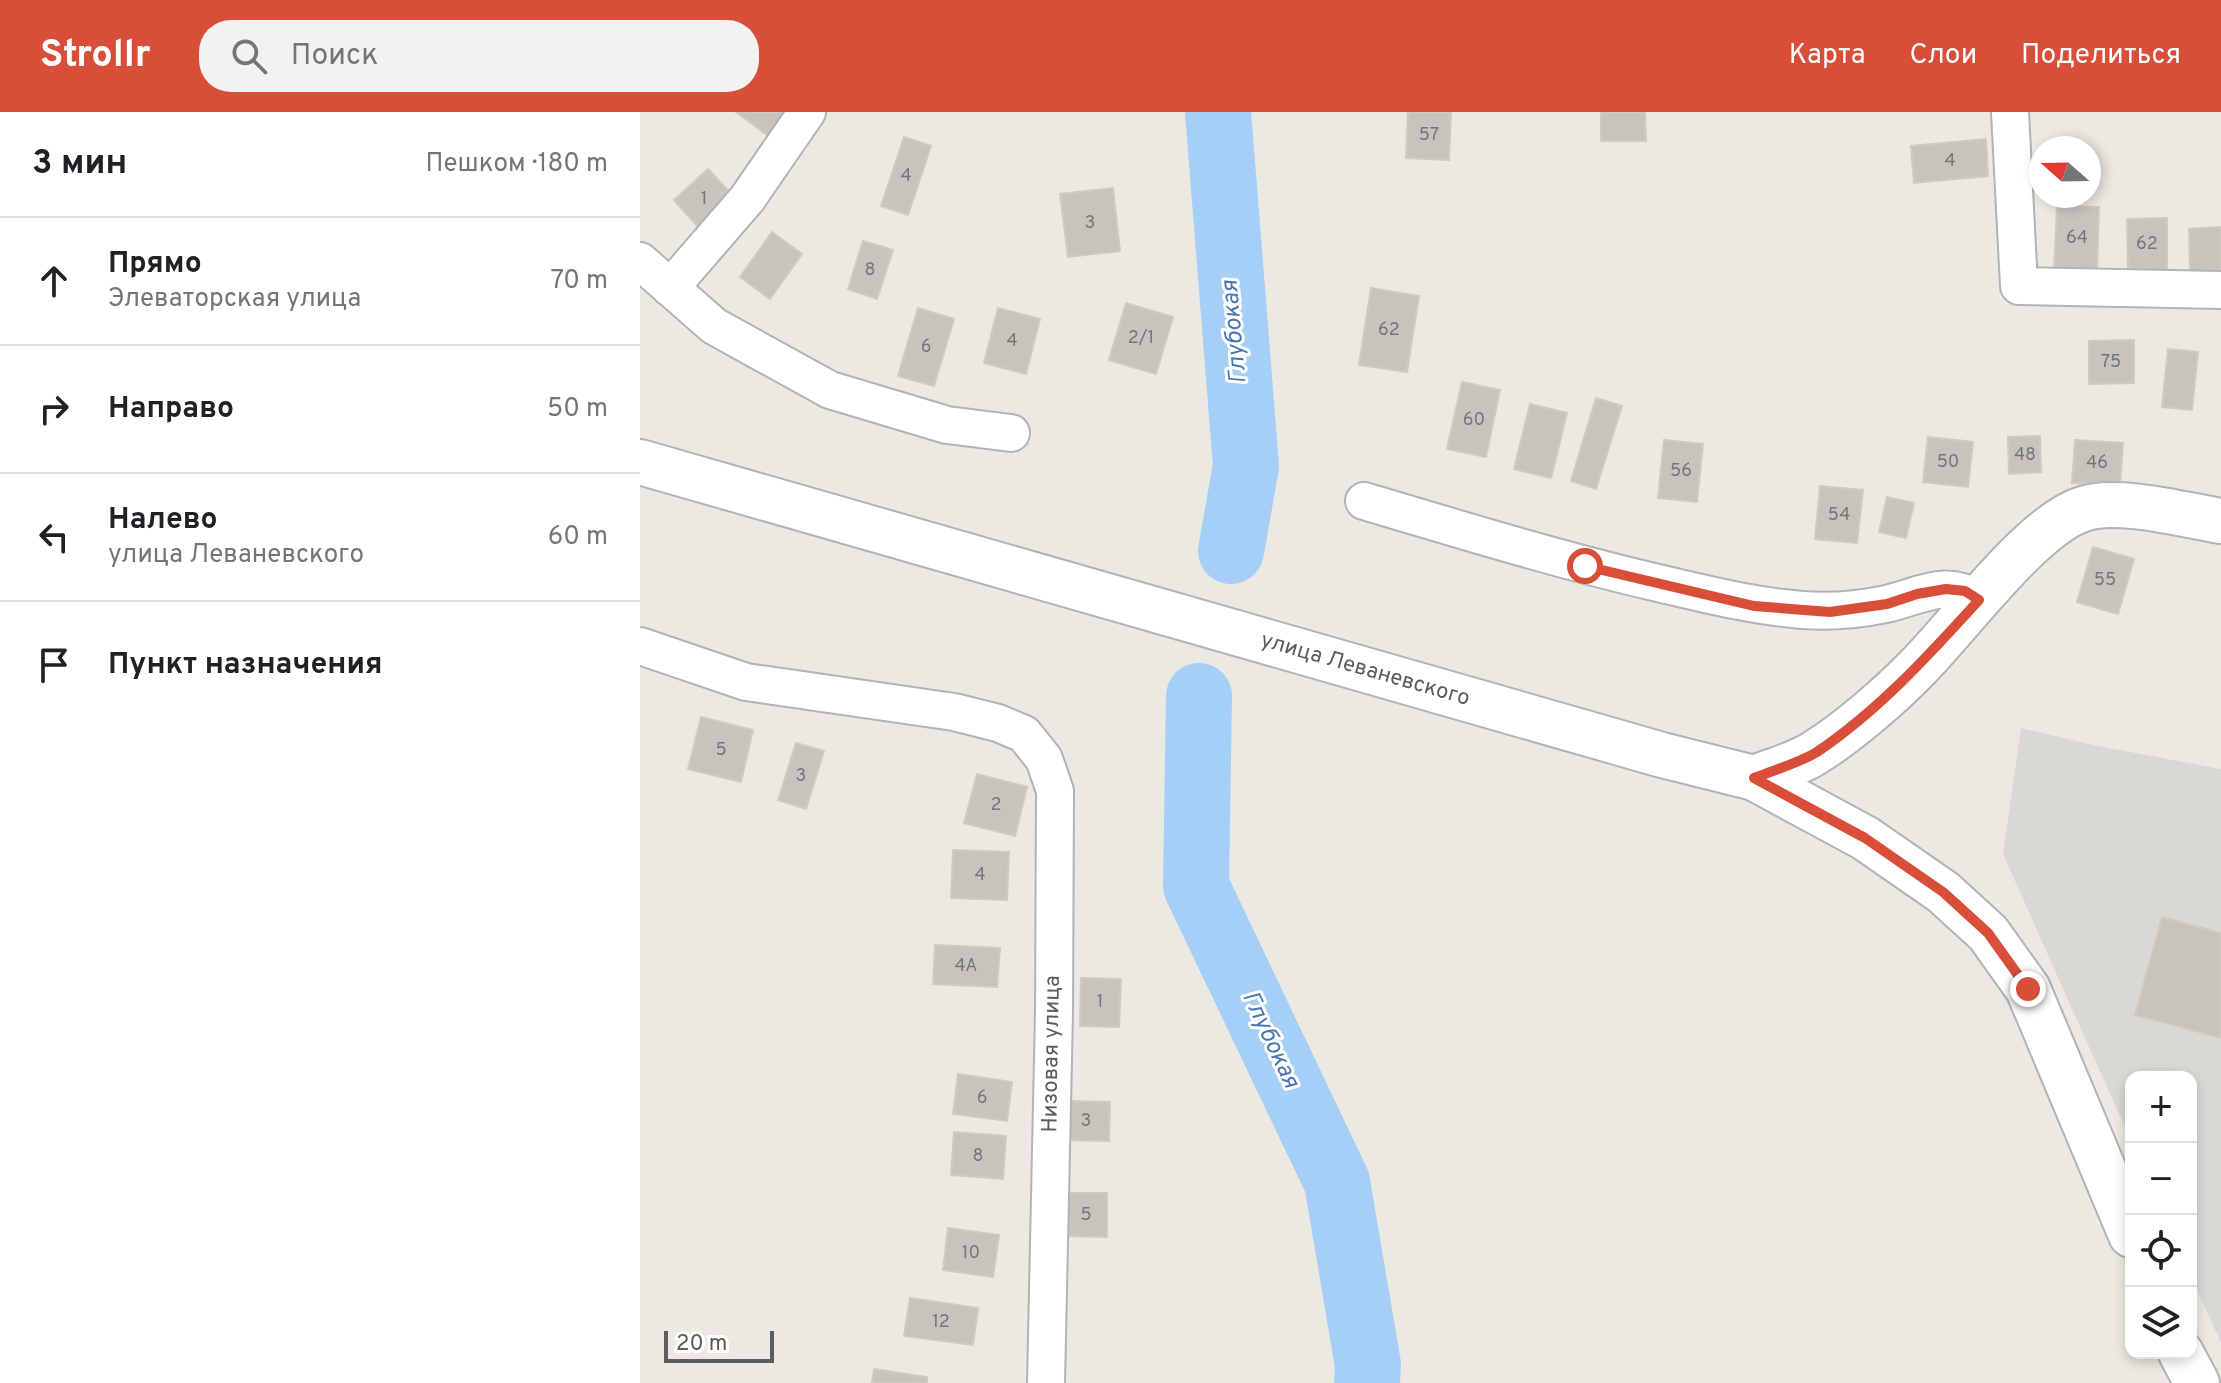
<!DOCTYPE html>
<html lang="ru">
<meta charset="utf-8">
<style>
body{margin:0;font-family:Overpass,sans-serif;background:#f2f2f2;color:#202124}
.controls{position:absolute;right:24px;bottom:24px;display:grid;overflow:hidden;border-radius:16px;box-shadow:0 4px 12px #0003}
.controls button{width:72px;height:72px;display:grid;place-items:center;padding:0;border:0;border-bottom:2px solid #e0e0e0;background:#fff;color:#202124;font:40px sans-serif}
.compass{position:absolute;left:1389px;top:24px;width:72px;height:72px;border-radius:50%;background:#fff;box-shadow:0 4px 12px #0003;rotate:290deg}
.scale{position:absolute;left:24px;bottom:20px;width:110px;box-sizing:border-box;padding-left:8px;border:4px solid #5a5c61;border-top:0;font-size:22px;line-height:28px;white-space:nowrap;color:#5a5c61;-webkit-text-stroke:6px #fff;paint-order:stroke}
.stop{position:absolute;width:24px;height:24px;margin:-18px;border:6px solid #d94e39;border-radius:50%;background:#fff}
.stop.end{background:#d94e39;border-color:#fff;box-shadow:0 2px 8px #0008}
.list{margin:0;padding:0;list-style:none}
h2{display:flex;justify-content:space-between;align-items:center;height:104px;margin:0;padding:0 32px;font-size:34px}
h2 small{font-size:26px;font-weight:400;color:#757577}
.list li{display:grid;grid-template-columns:52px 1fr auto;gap:24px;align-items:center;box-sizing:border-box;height:128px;padding:0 32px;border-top:2px solid #e0e0e0}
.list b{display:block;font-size:30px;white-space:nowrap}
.list p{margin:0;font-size:26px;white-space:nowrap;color:#757577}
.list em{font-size:26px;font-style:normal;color:#757577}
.icon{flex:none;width:44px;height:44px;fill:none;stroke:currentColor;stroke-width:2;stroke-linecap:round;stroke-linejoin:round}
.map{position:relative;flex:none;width:1581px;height:1271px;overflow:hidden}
header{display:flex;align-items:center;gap:48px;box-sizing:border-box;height:112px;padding:0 40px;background:#d94e39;color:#fff}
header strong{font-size:38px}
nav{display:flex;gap:44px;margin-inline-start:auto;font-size:28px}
.search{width:560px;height:72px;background:#f2f2f2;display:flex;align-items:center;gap:20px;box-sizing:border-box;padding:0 28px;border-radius:32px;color:#757577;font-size:30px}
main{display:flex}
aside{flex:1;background:#fff}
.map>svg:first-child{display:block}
.industrial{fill:#dad8d3}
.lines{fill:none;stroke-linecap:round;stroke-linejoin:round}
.river{stroke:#a5cff7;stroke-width:66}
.building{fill:#c7c4be;stroke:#cfcbc0;stroke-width:2}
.street-casing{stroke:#b2b3b7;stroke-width:40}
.secondary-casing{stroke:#b1b3b8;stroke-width:48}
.street{stroke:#fff;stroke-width:36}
.secondary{stroke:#fff;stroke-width:44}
.route{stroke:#d94e39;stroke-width:10}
.labels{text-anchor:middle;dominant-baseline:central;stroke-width:6;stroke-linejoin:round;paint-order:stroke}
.number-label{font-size:18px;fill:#757678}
.street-label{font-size:22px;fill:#5a5c61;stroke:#fff}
.water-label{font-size:24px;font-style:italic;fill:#4875af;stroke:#fff}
</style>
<header>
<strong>Strollr</strong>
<div class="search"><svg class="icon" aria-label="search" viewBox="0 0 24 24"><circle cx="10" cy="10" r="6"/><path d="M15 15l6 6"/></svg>Поиск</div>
<nav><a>Карта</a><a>Слои</a><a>Поделиться</a></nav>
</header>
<main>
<aside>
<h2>3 мин<small>Пешком · 180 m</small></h2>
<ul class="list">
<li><svg class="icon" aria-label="ahead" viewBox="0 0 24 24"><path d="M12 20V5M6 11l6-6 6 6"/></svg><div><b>Прямо</b><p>Элеваторская улица</p></div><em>70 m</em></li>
<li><svg class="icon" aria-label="right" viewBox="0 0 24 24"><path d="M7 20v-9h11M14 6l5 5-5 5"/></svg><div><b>Направо</b></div><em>50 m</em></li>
<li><svg class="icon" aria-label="left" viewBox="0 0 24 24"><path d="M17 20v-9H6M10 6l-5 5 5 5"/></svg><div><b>Налево</b><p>улица Леваневского</p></div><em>60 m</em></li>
<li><svg class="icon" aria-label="arrive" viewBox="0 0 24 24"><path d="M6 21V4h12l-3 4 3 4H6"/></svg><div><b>Пункт назначения</b></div></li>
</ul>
</aside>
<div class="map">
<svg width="1581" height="1271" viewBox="0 0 1581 1271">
<rect width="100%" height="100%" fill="#ebe9e1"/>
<path class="industrial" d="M 1381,616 L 1453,633 L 1581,657 L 1581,1231 L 1551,1164 L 1551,965 L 1491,965 L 1491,1029 L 1363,742 Z"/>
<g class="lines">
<path class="river" d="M 578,0 L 606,354 L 591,439
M 559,584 L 556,774 L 697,1070 L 728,1253 L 727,1271"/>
</g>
<path class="building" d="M 96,0 L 146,0 L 135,29 Z
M 768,0 L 811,0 L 809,48 L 766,46 Z
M 961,0 L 1005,0 L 1006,29 L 961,29 Z
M 264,25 L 291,34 L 268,103 L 241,94 Z
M 1346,27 L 1348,64 L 1274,71 L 1271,34 Z
M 68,57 L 95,86 L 61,118 L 34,88 Z
M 473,76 L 480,139 L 428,145 L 420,82 Z
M 1417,94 L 1459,95 L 1457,159 L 1414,157 Z
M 1527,106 L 1527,157 L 1488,157 L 1487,107 Z
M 1581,115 L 1581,158 L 1550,159 L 1549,117 Z
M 132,120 L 162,142 L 130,187 L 100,165 Z
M 223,129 L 253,138 L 237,187 L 208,177 Z
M 731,176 L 779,184 L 767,260 L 719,253 Z
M 486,191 L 533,205 L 516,262 L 469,248 Z
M 278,196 L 314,207 L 294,274 L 258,264 Z
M 358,196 L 400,207 L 386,262 L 344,251 Z
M 1494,228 L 1494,271 L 1449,272 L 1449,229 Z
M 1528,237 L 1558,240 L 1552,298 L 1522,295 Z
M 822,270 L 860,278 L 846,345 L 807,337 Z
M 956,286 L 982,294 L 956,377 L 931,369 Z
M 890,292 L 927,301 L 911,366 L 874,357 Z
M 1400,324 L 1401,360 L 1369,362 L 1368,325 Z
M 1288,325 L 1333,330 L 1328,375 L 1283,370 Z
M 1024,328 L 1063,332 L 1057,390 L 1018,386 Z
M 1435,328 L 1483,331 L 1480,374 L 1432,371 Z
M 1180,374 L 1223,378 L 1217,431 L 1175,427 Z
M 1247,385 L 1274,391 L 1266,426 L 1239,420 Z
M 1453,435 L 1494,447 L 1478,502 L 1437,490 Z
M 61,605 L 113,618 L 101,670 L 48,657 Z
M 156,631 L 184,639 L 166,697 L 138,688 Z
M 337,662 L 387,675 L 375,724 L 324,711 Z
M 313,738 L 369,740 L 367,788 L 311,786 Z
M 1522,805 L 1581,821 L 1581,926 L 1495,903 Z
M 295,833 L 360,836 L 357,875 L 293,872 Z
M 441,866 L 481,867 L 479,915 L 440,914 Z
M 318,962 L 372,970 L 367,1009 L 313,1002 Z
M 423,989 L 470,990 L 469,1029 L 423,1028 Z
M 314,1020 L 366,1024 L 363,1067 L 311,1063 Z
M 424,1081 L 467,1081 L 467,1125 L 424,1124 Z
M 308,1116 L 359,1123 L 353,1165 L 303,1158 Z
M 270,1186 L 338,1196 L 333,1233 L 264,1224 Z
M 234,1257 L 287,1265 L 287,1271 L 232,1271 Z"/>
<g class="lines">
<defs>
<path id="street" d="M 1370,0 L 1379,174 L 1581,178
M 0,149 L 74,214 L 190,278 L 307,313 L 371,321
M 30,176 L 107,87 L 167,0
M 724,389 C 822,418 919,448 1018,471 C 1066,482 1112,494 1162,498 C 1190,500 1218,498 1246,492 C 1281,484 1306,466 1339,488
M 0,534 L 106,570 L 314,600 L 358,611 L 384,622 L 404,647 L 415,679 L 414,900 L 406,1271"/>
<path id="secondary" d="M 0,350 L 1022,643 L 1114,666 L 1225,726 L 1303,780 L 1348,821 L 1388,877 L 1491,1123
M 1114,666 C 1134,658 1158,652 1176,640 C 1208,620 1251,583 1278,555 C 1319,514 1392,413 1443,397 C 1477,385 1545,403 1581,409
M 1541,1241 L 1557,1271"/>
</defs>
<use href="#street" class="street-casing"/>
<use href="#secondary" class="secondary-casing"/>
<use href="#street" class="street"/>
<use href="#secondary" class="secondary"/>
</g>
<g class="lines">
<path class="route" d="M 945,454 L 1114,494 L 1190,500 L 1247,492 L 1277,482 L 1306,477 L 1325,479 L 1339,488 C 1289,543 1239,598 1177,640 C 1159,651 1134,658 1114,666 L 1225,726 L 1303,780 L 1348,821 L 1388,877"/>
</g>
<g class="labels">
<g class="number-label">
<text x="789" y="23">57</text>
<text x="1310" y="49">4</text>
<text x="266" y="64">4</text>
<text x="64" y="87">1</text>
<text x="450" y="111">3</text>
<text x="1437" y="126">64</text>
<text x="1507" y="132">62</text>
<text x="230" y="158">8</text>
<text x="749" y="218">62</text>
<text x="501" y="226">2/1</text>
<text x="372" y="229">4</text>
<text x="286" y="235">6</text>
<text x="1471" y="250">75</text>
<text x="834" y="308">60</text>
<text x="1385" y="343">48</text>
<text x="1308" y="350">50</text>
<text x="1457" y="351">46</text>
<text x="1041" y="359">56</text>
<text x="1199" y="403">54</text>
<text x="1465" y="468">55</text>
<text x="81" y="638">5</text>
<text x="161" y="664">3</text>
<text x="356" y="693">2</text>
<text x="340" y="763">4</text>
<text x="326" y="854">4А</text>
<text x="460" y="890">1</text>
<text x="342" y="986">6</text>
<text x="446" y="1009">3</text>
<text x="338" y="1044">8</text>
<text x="446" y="1103">5</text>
<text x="331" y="1141">10</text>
<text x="301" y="1210">12</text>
</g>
<g class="street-label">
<text transform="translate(725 558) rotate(16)">улица Леваневского</text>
<text transform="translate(412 942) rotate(-89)">Низовая улица</text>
</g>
<g class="water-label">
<text transform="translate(595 220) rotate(-95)">Глубокая</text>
<text transform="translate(630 928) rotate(65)">Глубокая</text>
</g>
</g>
</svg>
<div class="controls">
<button>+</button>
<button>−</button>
<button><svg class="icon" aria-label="locate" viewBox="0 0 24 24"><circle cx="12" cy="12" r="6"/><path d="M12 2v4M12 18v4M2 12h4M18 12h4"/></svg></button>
<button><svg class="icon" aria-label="layers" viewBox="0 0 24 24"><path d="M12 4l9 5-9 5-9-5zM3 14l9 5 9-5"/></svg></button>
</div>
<svg class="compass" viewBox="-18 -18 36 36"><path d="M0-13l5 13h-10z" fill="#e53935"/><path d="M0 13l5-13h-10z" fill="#757577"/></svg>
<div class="scale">20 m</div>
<div class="stop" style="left:945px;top:454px"></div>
<div class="stop end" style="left:1388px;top:877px"></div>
</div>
</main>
